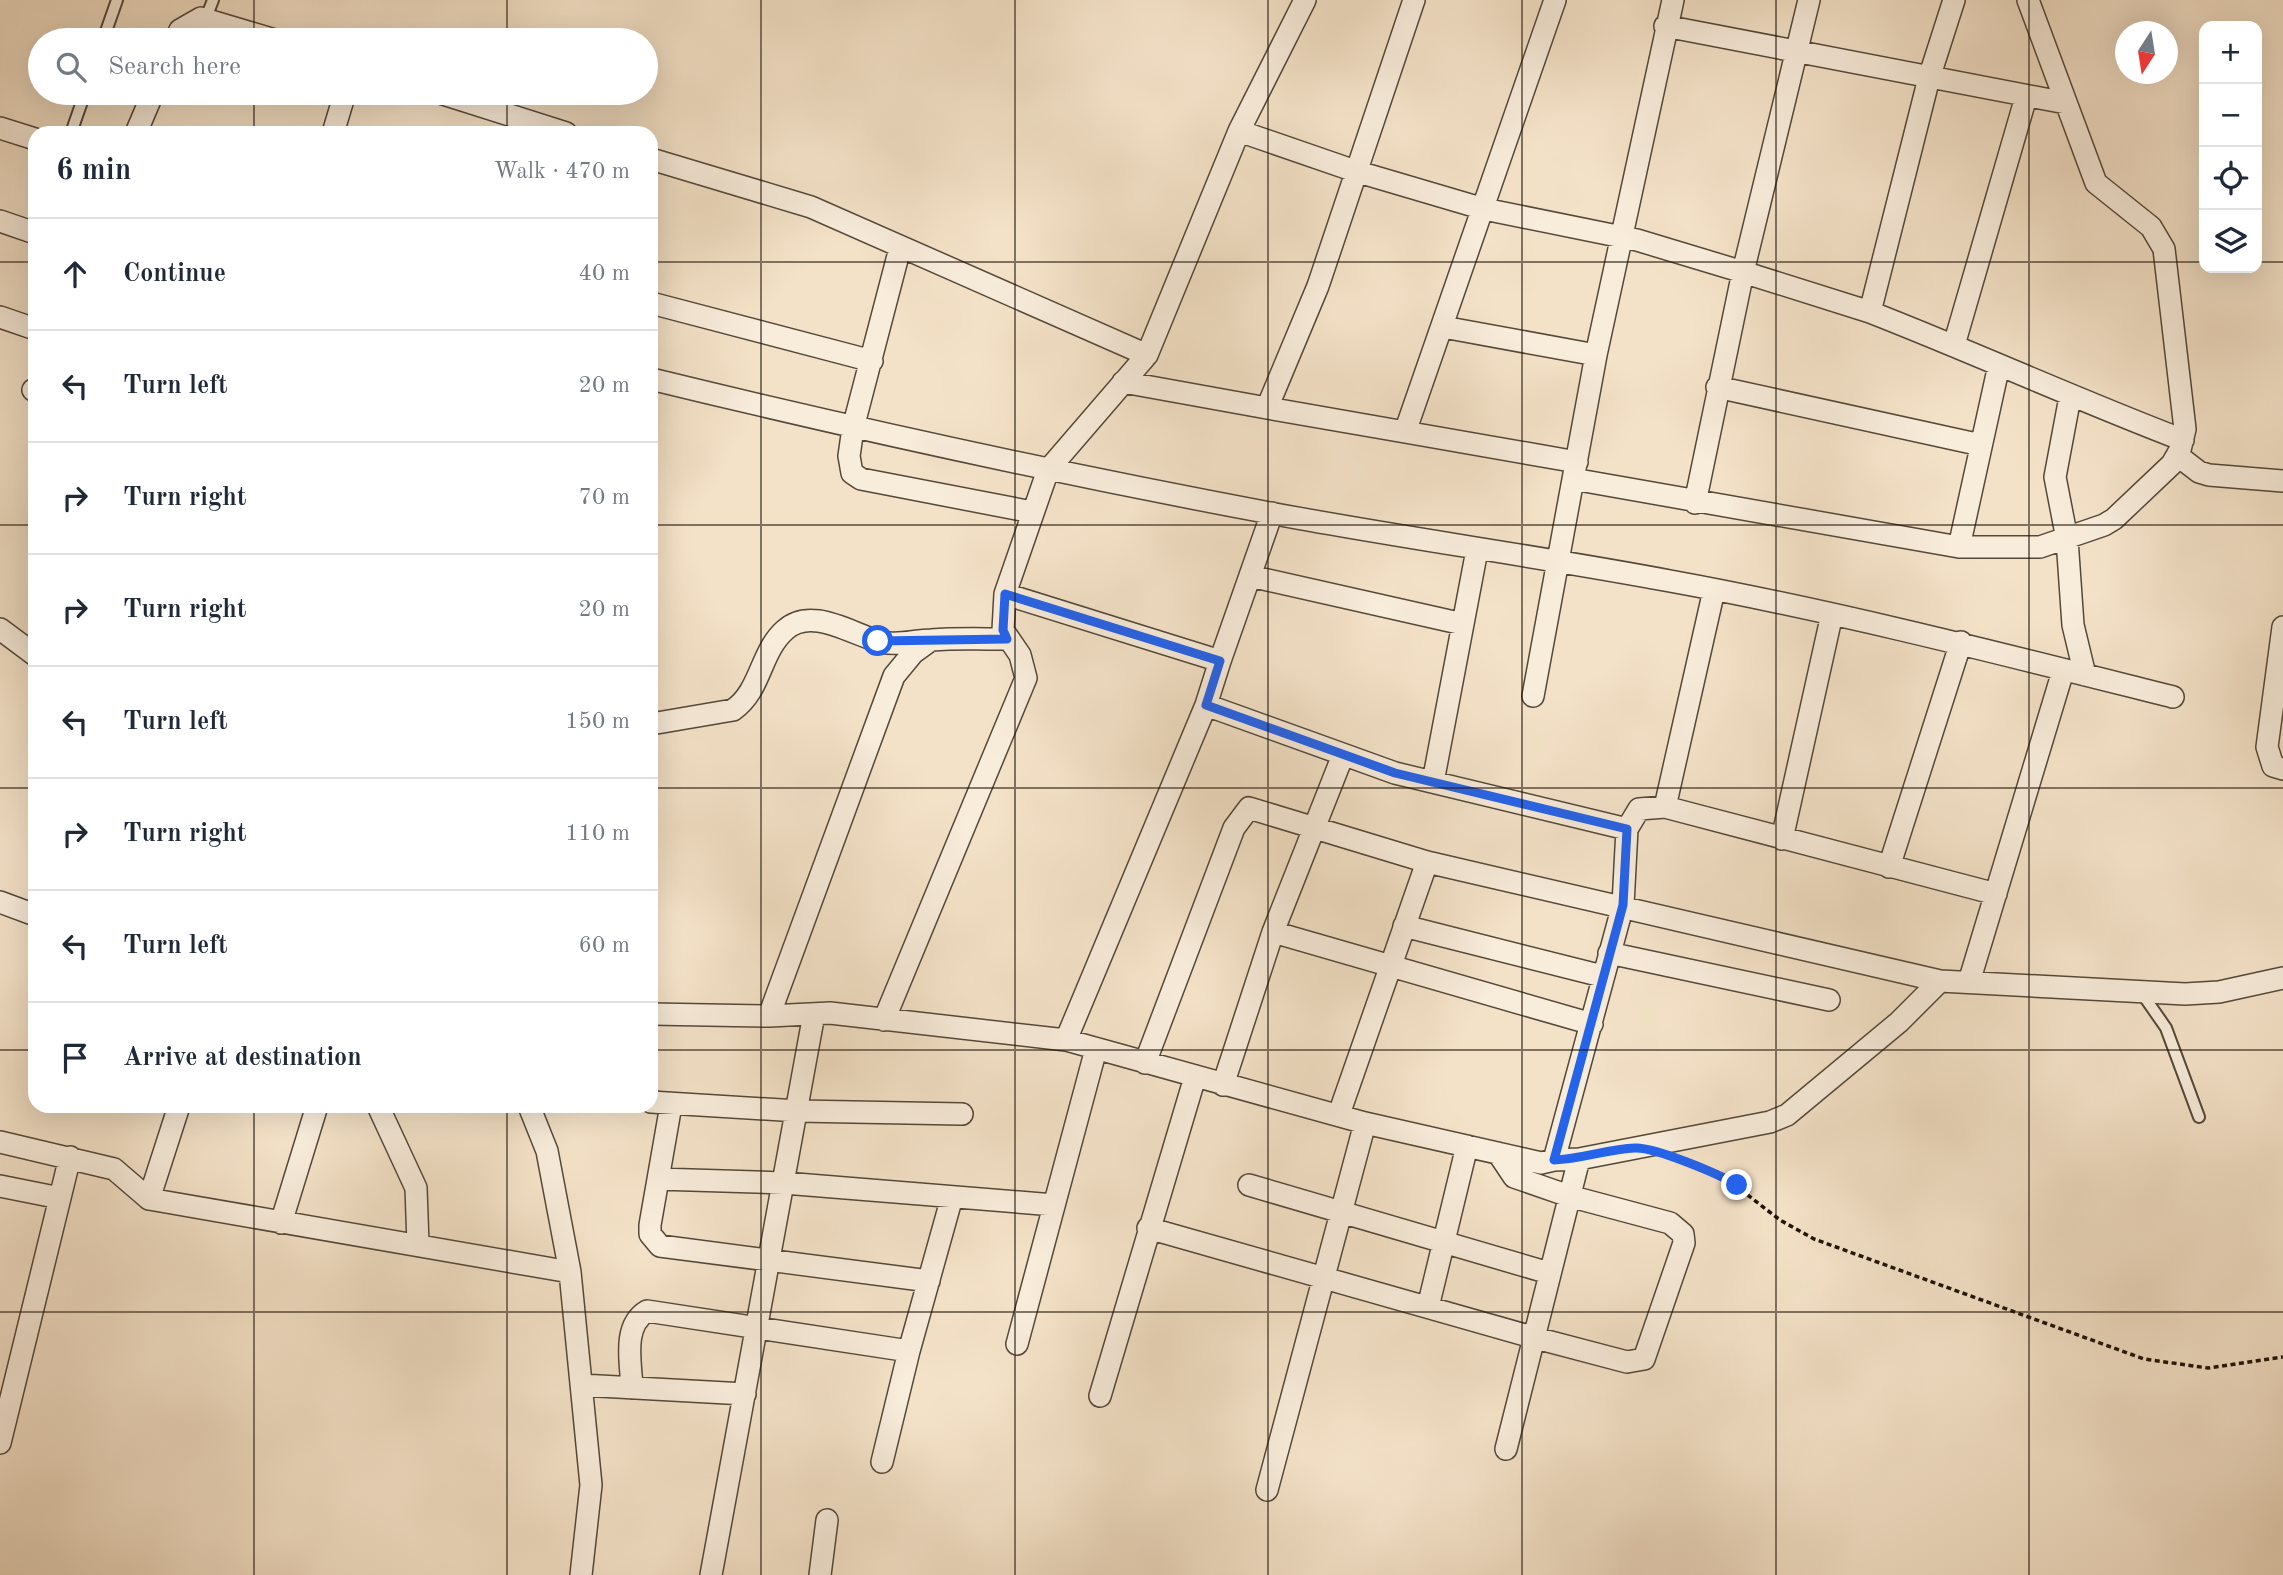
<!DOCTYPE html>
<meta charset="utf-8">
<style>
body{margin:0;font-family:"Old Standard TT",serif;background:#f2f2f3;color:#1f2937}
.controls{position:absolute;right:21px;top:21px;display:grid;overflow:hidden;border-radius:14px;box-shadow:0 7px 28px #0002}
.controls button{width:63px;height:63px;display:grid;place-items:center;padding:0;border:0;border-bottom:2px solid #e0e1e3;background:#fff;color:#1f2937;font:35px sans-serif}
.compass{position:absolute;left:2115px;top:21px;width:63px;height:63px;border-radius:50%;background:#fff;box-shadow:0 7px 28px #0002;rotate:192deg}
.stop{position:absolute;width:21px;height:21px;margin:-16px;border:5px solid #2563eb;border-radius:50%;background:#fff}
.stop.end{background:#2563eb;border-color:#fff;box-shadow:0 2px 7px #0008}
.list{margin:0;padding:0;list-style:none}
h2{display:flex;justify-content:space-between;align-items:center;height:91px;margin:0;padding:0 28px;font-size:30px}
h2 small{font-size:23px;font-weight:400;color:#747a83}
.list li{display:grid;grid-template-columns:46px 1fr auto;gap:21px;align-items:center;box-sizing:border-box;height:112px;padding:0 28px;border-top:2px solid #e0e1e3}
.list b{display:block;font-size:26px;white-space:nowrap}
.list em{font-size:23px;font-style:normal;color:#747a83}
.icon{flex:none;width:38px;height:38px;fill:none;stroke:currentColor;stroke-width:2;stroke-linecap:round;stroke-linejoin:round}
.map{position:relative;flex:none;width:2283px;height:1575px;overflow:hidden}
.search{position:absolute;background:#fff;box-shadow:0 7px 28px #0002;left:28px;top:28px;width:630px;height:77px;display:flex;align-items:center;gap:18px;box-sizing:border-box;padding:0 24px;border-radius:38px;color:#747a83;font-size:26px}
.panel{position:absolute;background:#fff;box-shadow:0 7px 28px #0002;left:28px;top:126px;width:630px;height:987px;border-radius:21px}
.map>svg:first-child{display:block}
.lines{fill:none;stroke-linecap:round;stroke-linejoin:round}
.service-casing{stroke:#54483a;stroke-width:14}
.minor-casing{stroke:#54483a;stroke-width:24}
.path{stroke:#1f140a;stroke-width:3.5;stroke-dasharray:5 3.5;stroke-linecap:butt}
.service{stroke:#f8ecdb;stroke-width:10}
.minor{stroke:#f8ecdb;stroke-width:21}
.route{stroke:#2563eb;stroke-width:9}
.grid{fill:none;stroke:#1f140a;stroke-width:2;stroke-opacity:0.55}
</style>
<div class="map">
<svg width="2283" height="1575" viewBox="0 0 2283 1575">
<rect width="100%" height="100%" fill="#f4e2c8"/>
<filter id="stains"><feTurbulence type="fractalNoise" baseFrequency=".00286" numOctaves="4"/><feColorMatrix values="0 0 0 0 .2 0 0 0 0 .09 0 0 0 0 .02 0 0 0 .5 -.17"/></filter>
<radialGradient id="worn" r=".72"><stop offset=".6" stop-color="#630" stop-opacity="0"/><stop offset="1" stop-color="#630" stop-opacity=".3"/></radialGradient>
<g class="lines">
<defs>
<path id="service" d="M 206,18 L 213,0
M 103,40 L 117,0
M 71,133 L 85,93
M 2141,992 L 2166,1028 L 2199,1117"/>
<path id="minor" d="M 1414,0 L 1318,286 L 1267,408 L 1405,432 L 1555,0
M 1665,26 L 2066,103
M 175,40 L 180,30 L 201,18 L 275,40
M 440,93 L 566,133
M 0,128 L 35,139
M 1239,131 L 1355,171 L 1484,209 L 1637,240 L 1743,272 L 1809,0
M 136,133 L 153,93
M 333,133 L 345,93
M 651,159 L 811,207 L 1147,355
M 0,221 L 35,233
M 900,248 L 853,428 L 849,456 L 852,473 L 861,479 L 1032,512
M 651,303 L 872,361
M 1870,312 C 1975,353 2078,400 2183,440
M 0,317 L 35,329
M 1443,327 L 1596,355
M 1954,345 L 2026,97
M 651,379 C 856,429 1062,474 1270,513 C 1403,538 1537,556 1670,581 C 1840,612 2006,655 2173,697
M 1123,382 L 1267,408
M 1717,387 L 1981,445
M 33,390 L 35,391
M 2070,397 L 2055,477 L 2067,539 L 2073,625 L 2085,675
M 1405,432 L 1577,462
M 2177,455 L 2199,472 L 2209,475 L 2283,481
M 1573,479 L 1959,547 L 2040,547 L 2104,525 L 2114,519 L 2172,464 L 2180,450 L 2185,429 L 2164,249 L 2151,227 L 2096,183 L 2028,0
M 1695,503 L 1743,272 L 1870,312 L 1929,78 L 1954,0
M 1959,547 L 1999,365
M 1250,576 L 1463,624
M 2283,627 L 2267,747 L 2273,766 L 2283,769
M 0,629 L 35,655
M 1220,661 L 1272,513
M 1533,696 L 1596,355 L 1673,0
M 651,724 L 733,710 C 761,691 760,652 785,630 C 812,605 854,636 882,642 C 898,646 915,640 931,640 C 956,638 982,639 1007,639
M 1433,782 L 1477,550
M 1665,807 L 1714,590
M 1627,829 L 1639,809 L 1665,807 L 1996,894
M 1782,839 L 1832,614
M 1889,867 L 1961,642
M 0,902 L 35,915
M 1404,926 L 1602,976
M 1273,932 L 1592,1024
M 1609,953 L 1829,1000
M 1969,982 L 2063,671
M 651,1014 L 769,1016 L 830,1013 L 1066,1040 L 1365,1123 L 1541,1163 L 1554,1160 L 1623,905 L 1627,829 L 1395,773 L 1206,705 L 1220,661 L 1005,594
M 769,1016 L 894,676 L 913,653 L 931,640
M 884,1020 L 1026,678 L 1020,655 L 1003,630 L 1005,594 L 1048,470 L 1147,355 L 1239,131 L 1305,0
M 1066,1040 L 1206,705
M 1145,1063 L 1234,828 L 1249,808 L 1427,862 L 1940,981 L 2185,994 L 2219,992 L 2283,978
M 1223,1085 L 1273,932 L 1343,755
M 651,1102 L 798,1111 L 962,1114
M 671,1105 L 650,1225 L 650,1234 L 660,1246 L 929,1281
M 378,1106 L 416,1188 L 418,1244
M 529,1106 L 547,1151 L 570,1272 L 591,1485 L 581,1575
M 1339,1114 L 1427,862
M 0,1142 L 114,1169 L 149,1199 L 570,1272
M 1554,1160 L 1579,1159 L 1770,1122 L 1787,1115 L 1899,1022 L 1940,981
M 658,1179 L 784,1183 L 1054,1205
M 1249,1185 L 1549,1273
M 0,1186 L 60,1198
M 149,1199 L 179,1106
M 281,1223 L 317,1106
M 1148,1228 L 1532,1337 L 1627,1362 L 1644,1359 L 1684,1243 L 1683,1234 L 1670,1223 L 1569,1196 L 1514,1177 L 1498,1153
M 1428,1307 L 1467,1146
M 1017,1344 L 1096,1049
M 581,1385 L 745,1394
M 632,1388 C 631,1363 622,1326 647,1311 L 909,1351
M 1100,1396 L 1195,1077
M 0,1443 L 70,1157
M 1506,1449 L 1579,1159
M 882,1462 L 909,1351 L 952,1197
M 1267,1490 L 1365,1123
M 711,1575 L 814,1014
M 820,1575 L 827,1520"/>
</defs>
<use href="#service" class="service-casing"/>
<use href="#minor" class="minor-casing"/>
<path class="path" d="M 1680,1161 L 1723,1176 L 1780,1220 L 1814,1239 L 2144,1359 L 2208,1368 L 2283,1357"/>
<use href="#service" class="service"/>
<use href="#minor" class="minor"/>
</g>
<g class="lines">
<path class="route" d="M 878,641 L 1007,639 L 1003,630 L 1005,594 L 1220,661 L 1206,705 L 1395,773 L 1627,829 L 1623,905 L 1554,1160 C 1582,1159 1608,1149 1635,1148 C 1655,1147 1719,1174 1737,1185"/>
</g>
<path class="grid" d="M 254,0 L 254,40M 507,0 L 507,40M 761,0 L 761,1575M 1015,0 L 1015,1575M 1268,0 L 1268,1575M 1522,0 L 1522,1575M 1776,0 L 1776,1575M 2029,0 L 2029,1575M 254,93 L 254,133M 507,93 L 507,133M 0,262 L 35,262M 651,262 L 2204,262M 2257,262 L 2283,262M 0,525 L 35,525M 651,525 L 2283,525M 0,788 L 35,788M 651,788 L 2283,788M 0,1050 L 35,1050M 651,1050 L 2283,1050M 254,1106 L 254,1575M 507,1106 L 507,1575M 0,1312 L 2283,1312"/>
<rect width="100%" height="100%" filter="url(#stains)"/>
<rect width="100%" height="100%" fill="url(#worn)"/>
</svg>
<div class="controls">
<button>+</button>
<button>−</button>
<button><svg class="icon" aria-label="locate" viewBox="0 0 24 24"><circle cx="12" cy="12" r="6"/><path d="M12 2v4M12 18v4M2 12h4M18 12h4"/></svg></button>
<button><svg class="icon" aria-label="layers" viewBox="0 0 24 24"><path d="M12 4l9 5-9 5-9-5zM3 14l9 5 9-5"/></svg></button>
</div>
<svg class="compass" viewBox="-18 -18 36 36"><path d="M0-13l5 13h-10z" fill="#e53935"/><path d="M0 13l5-13h-10z" fill="#747a83"/></svg>
<div class="stop" style="left:878px;top:641px"></div>
<div class="stop end" style="left:1737px;top:1185px"></div>
<div class="search"><svg class="icon" aria-label="search" viewBox="0 0 24 24"><circle cx="10" cy="10" r="6"/><path d="M15 15l6 6"/></svg>Search here</div>
<section class="panel">
<h2>6 min<small>Walk · 470 m</small></h2>
<ul class="list">
<li><svg class="icon" aria-label="ahead" viewBox="0 0 24 24"><path d="M12 20V5M6 11l6-6 6 6"/></svg><div><b>Continue</b></div><em>40 m</em></li>
<li><svg class="icon" aria-label="left" viewBox="0 0 24 24"><path d="M17 20v-9H6M10 6l-5 5 5 5"/></svg><div><b>Turn left</b></div><em>20 m</em></li>
<li><svg class="icon" aria-label="right" viewBox="0 0 24 24"><path d="M7 20v-9h11M14 6l5 5-5 5"/></svg><div><b>Turn right</b></div><em>70 m</em></li>
<li><svg class="icon" aria-label="right" viewBox="0 0 24 24"><path d="M7 20v-9h11M14 6l5 5-5 5"/></svg><div><b>Turn right</b></div><em>20 m</em></li>
<li><svg class="icon" aria-label="left" viewBox="0 0 24 24"><path d="M17 20v-9H6M10 6l-5 5 5 5"/></svg><div><b>Turn left</b></div><em>150 m</em></li>
<li><svg class="icon" aria-label="right" viewBox="0 0 24 24"><path d="M7 20v-9h11M14 6l5 5-5 5"/></svg><div><b>Turn right</b></div><em>110 m</em></li>
<li><svg class="icon" aria-label="left" viewBox="0 0 24 24"><path d="M17 20v-9H6M10 6l-5 5 5 5"/></svg><div><b>Turn left</b></div><em>60 m</em></li>
<li><svg class="icon" aria-label="arrive" viewBox="0 0 24 24"><path d="M6 21V4h12l-3 4 3 4H6"/></svg><div><b>Arrive at destination</b></div></li>
</ul>
</section>
</div>
